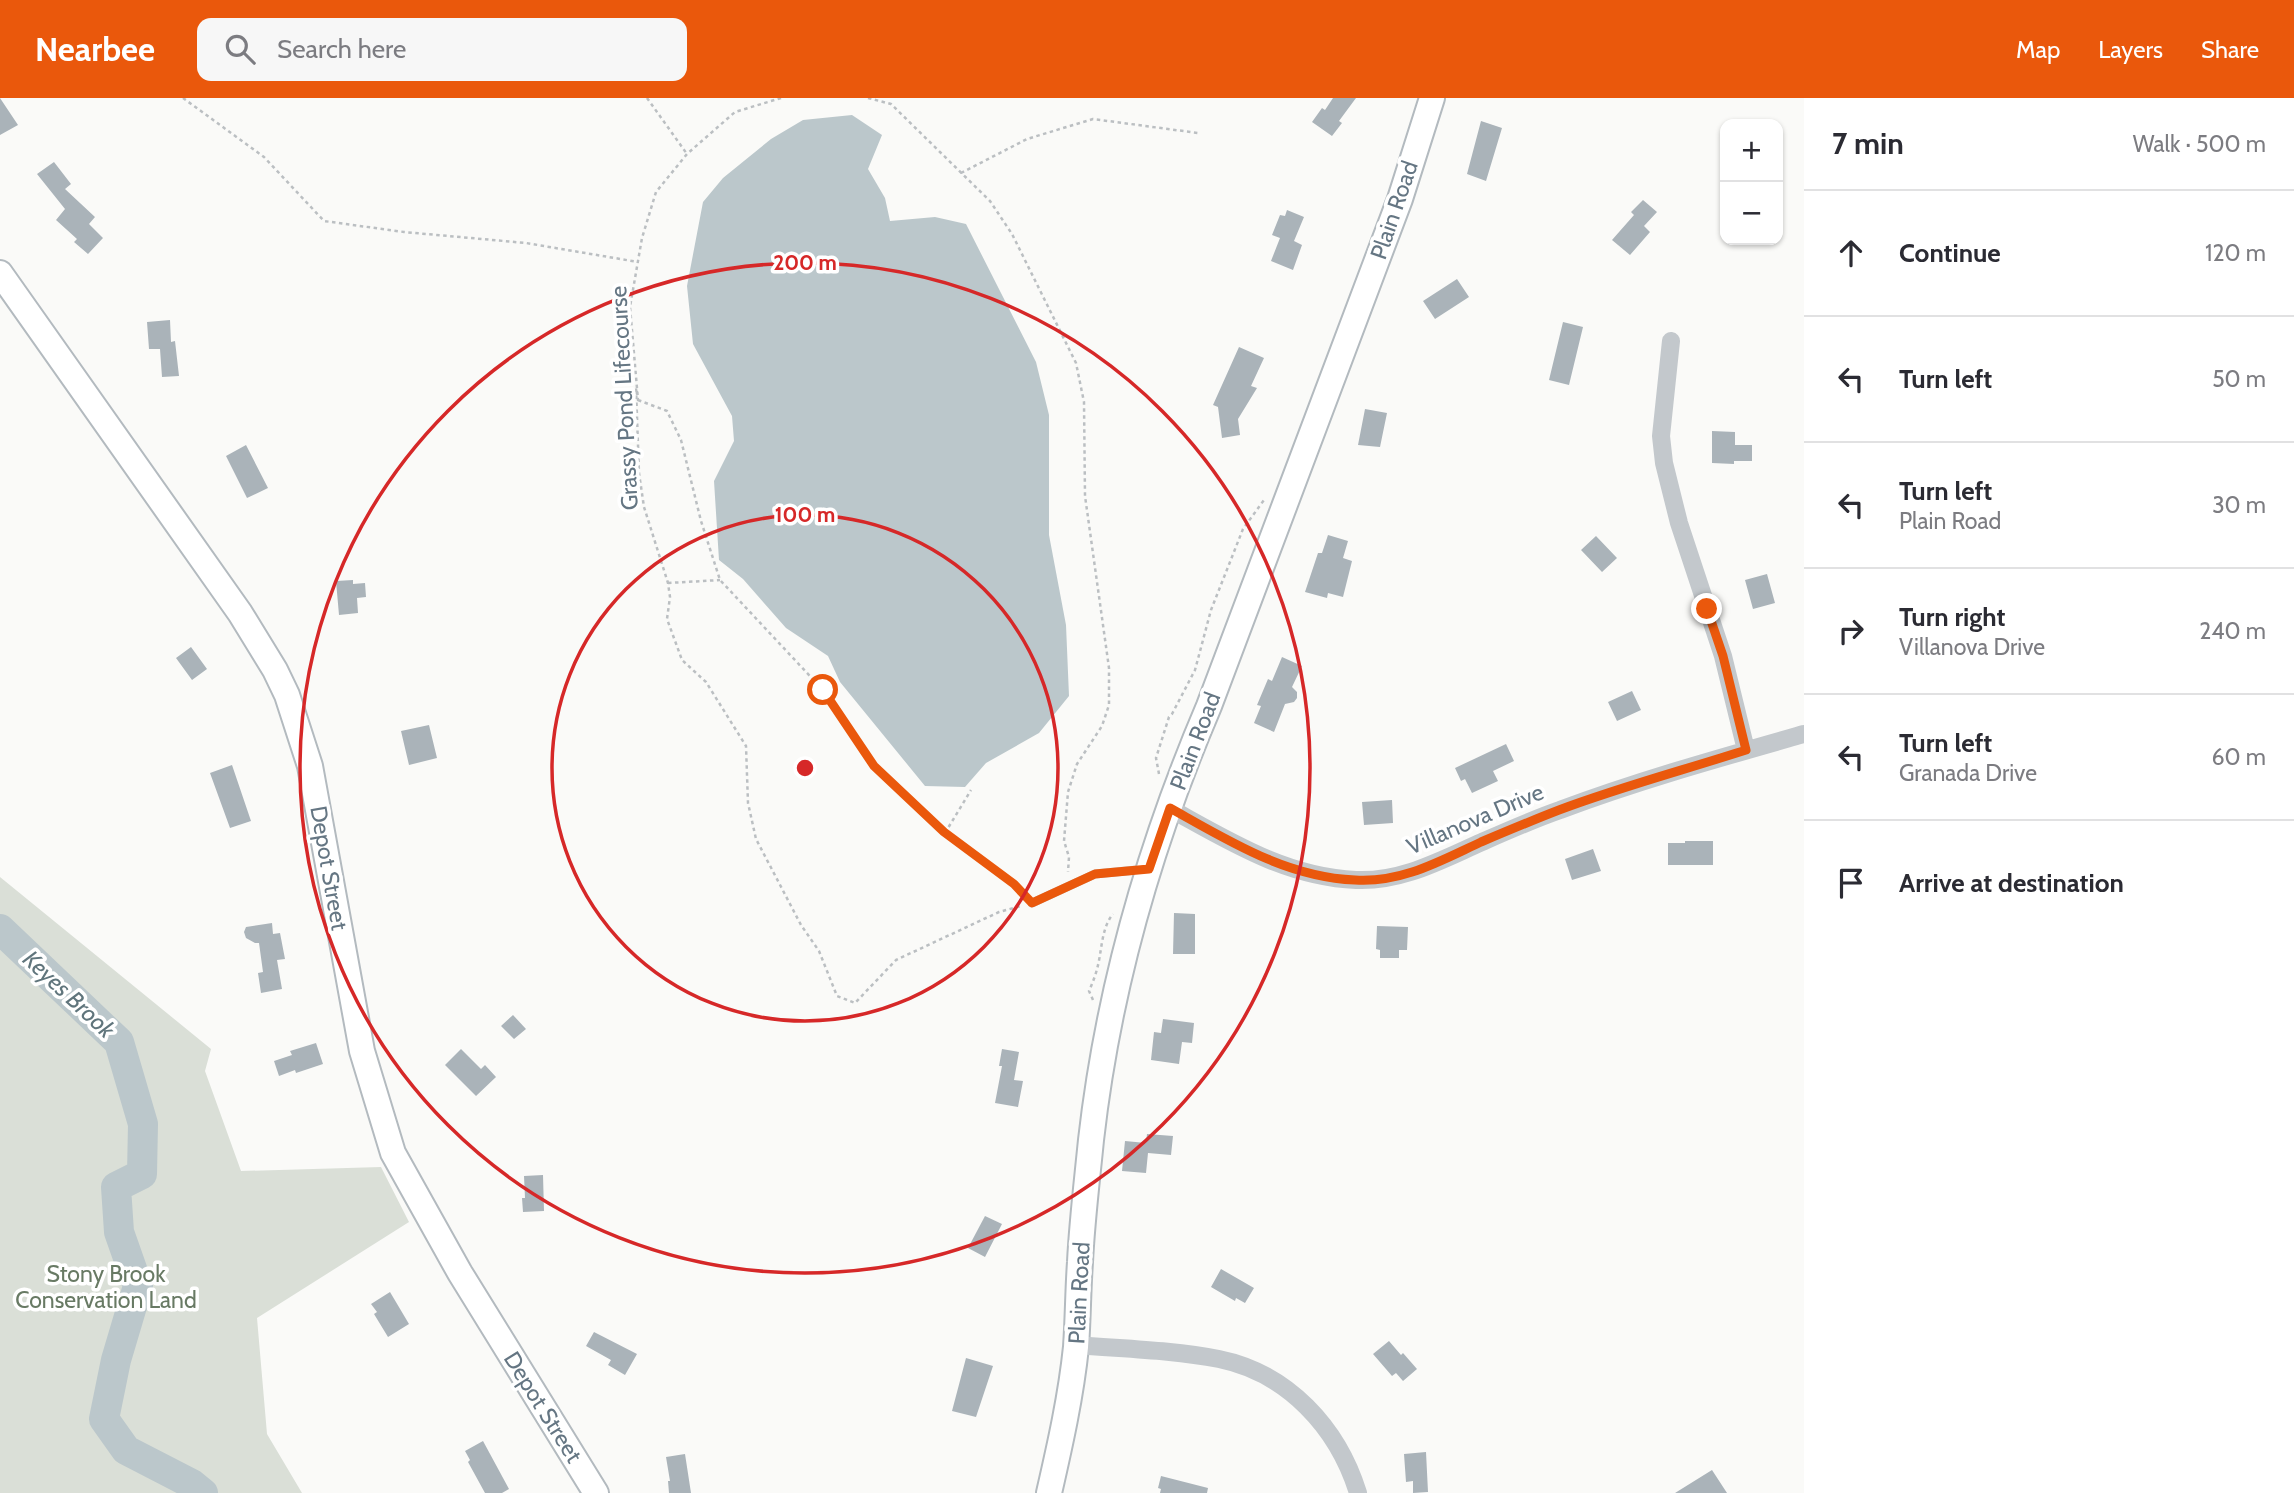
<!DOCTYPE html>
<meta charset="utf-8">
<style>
body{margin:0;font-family:Cabin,sans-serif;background:#f7f7f7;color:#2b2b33}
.controls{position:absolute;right:21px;top:21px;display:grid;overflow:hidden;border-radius:14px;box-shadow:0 2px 5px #0004}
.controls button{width:63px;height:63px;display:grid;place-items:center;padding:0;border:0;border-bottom:2px solid #e1e1e2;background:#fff;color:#2b2b33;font:35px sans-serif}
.stop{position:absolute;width:21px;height:21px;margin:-16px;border:5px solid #ea580c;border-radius:50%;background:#fff}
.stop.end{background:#ea580c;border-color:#fff;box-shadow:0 2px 7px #0008}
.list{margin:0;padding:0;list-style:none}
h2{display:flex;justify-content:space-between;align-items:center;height:91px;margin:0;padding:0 28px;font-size:30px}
h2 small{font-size:23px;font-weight:400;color:#7c7c81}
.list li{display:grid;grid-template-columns:46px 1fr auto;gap:21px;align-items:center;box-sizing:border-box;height:126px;padding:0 28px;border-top:2px solid #e1e1e2}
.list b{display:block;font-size:26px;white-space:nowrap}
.list p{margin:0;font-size:23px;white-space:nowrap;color:#7c7c81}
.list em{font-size:23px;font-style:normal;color:#7c7c81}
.icon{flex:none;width:38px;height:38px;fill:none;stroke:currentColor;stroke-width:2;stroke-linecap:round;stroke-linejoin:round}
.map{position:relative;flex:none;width:1804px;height:1395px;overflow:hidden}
header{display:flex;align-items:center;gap:42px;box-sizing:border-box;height:98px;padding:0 35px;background:#ea580c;color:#fff}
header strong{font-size:33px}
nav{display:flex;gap:38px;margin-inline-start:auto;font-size:24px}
.search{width:490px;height:63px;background:#f7f7f7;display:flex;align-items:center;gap:18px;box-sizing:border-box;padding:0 24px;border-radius:14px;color:#7c7c81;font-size:26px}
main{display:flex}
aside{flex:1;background:#fff}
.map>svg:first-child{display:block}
.green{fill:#dadfd7}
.water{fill:#bbc7cb}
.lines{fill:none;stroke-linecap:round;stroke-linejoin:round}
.river{stroke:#bbc7cb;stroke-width:30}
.building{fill:#aab3b9}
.secondary-casing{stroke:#b3babf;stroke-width:28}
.path{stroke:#bbbfc2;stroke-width:2.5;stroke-dasharray:3.5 3.5;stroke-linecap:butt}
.lane{stroke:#c3c8cc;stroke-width:9}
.street{stroke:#c3c8cc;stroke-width:18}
.secondary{stroke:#fff;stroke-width:24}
.route{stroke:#ea580c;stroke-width:9}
.ring{fill:none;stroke:#d62828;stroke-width:3.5}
.labels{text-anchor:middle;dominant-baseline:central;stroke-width:7;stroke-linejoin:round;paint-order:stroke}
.street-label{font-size:23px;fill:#657683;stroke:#fff}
.park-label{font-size:23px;fill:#687a64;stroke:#fff}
.water-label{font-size:24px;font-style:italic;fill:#60757c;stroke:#fff}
.centre{fill:#d62828;stroke:#fff;stroke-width:3.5}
.ring-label{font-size:21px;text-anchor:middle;font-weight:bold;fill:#d62828;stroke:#fff;stroke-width:7;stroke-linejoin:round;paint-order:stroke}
</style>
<header>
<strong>Nearbee</strong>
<div class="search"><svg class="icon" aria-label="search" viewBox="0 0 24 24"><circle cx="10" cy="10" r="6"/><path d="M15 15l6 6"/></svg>Search here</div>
<nav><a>Map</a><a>Layers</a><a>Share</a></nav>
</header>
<main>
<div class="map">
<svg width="1804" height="1395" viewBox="0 0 1804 1395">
<rect width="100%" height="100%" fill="#fafaf8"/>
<path class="green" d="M 0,779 L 211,951 L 205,973 L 241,1073 L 381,1069 L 409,1124 L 257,1220 L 267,1336 L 302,1395 L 0,1395 Z"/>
<path class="water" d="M 852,17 L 882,37 L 868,71 L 885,100 L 890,123 L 935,119 L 966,126 L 1036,264 L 1049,317 L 1049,437 L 1066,527 L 1069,598 L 1039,635 L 986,665 L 965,689 L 925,688 L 840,584 L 828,558 L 786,530 L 743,481 L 719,462 L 714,383 L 734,343 L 732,318 L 693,246 L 687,188 L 703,104 L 723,80 L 771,41 L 803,22 Z"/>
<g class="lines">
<path class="river" d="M 0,831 L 119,944 L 143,1026 L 142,1076 L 116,1089 L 119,1134 L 138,1188 L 116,1262 L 104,1321 L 126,1352 L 192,1386 L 203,1395"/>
</g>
<path class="building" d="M 0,0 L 18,27 L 0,37 Z
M 1333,0 L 1356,0 L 1339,23 L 1342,25 L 1332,38 L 1312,24 L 1322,10 L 1325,12 Z
M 1481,23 L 1502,30 L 1486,83 L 1467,76 Z
M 54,64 L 71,86 L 65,91 L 95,119 L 89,126 L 103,140 L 88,156 L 74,144 L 77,141 L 56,122 L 65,111 L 37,76 Z
M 1643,102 L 1657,114 L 1644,128 L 1650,134 L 1630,157 L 1612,142 L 1634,117 L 1631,114 Z
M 1287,112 L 1304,119 L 1294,143 L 1302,147 L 1293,172 L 1271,163 L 1280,140 L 1272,137 L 1280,117 L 1285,118 Z
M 1457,181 L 1469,199 L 1435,221 L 1423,203 Z
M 170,222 L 171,244 L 175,243 L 179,278 L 162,279 L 160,251 L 149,251 L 147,224 Z
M 1563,224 L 1583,229 L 1569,287 L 1549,282 Z
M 1239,249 L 1264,260 L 1251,288 L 1257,290 L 1238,321 L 1240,337 L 1222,340 L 1218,309 L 1213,307 Z
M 1365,311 L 1387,315 L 1380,349 L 1358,347 Z
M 1712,333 L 1735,334 L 1735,347 L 1752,347 L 1752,363 L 1734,363 L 1734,366 L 1712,365 Z
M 246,347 L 268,390 L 247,400 L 226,358 Z
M 1328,437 L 1348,443 L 1343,460 L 1352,463 L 1343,499 L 1328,495 L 1327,500 L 1305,494 L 1318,455 L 1322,455 Z
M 1596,438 L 1617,460 L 1602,474 L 1581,452 Z
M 1767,476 L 1775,505 L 1753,511 L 1745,482 Z
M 353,482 L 353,486 L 365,485 L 366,499 L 357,500 L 358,515 L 339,517 L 336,483 Z
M 191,549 L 207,571 L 192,582 L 176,560 Z
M 1282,559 L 1302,568 L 1292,589 L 1297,594 L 1297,600 L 1294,604 L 1285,606 L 1274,634 L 1254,625 L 1261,608 L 1257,607 L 1268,581 L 1272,583 Z
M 1632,593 L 1641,612 L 1617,623 L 1608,604 Z
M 429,627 L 437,660 L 409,667 L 401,633 Z
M 1506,646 L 1514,663 L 1493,673 L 1498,683 L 1472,695 L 1465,681 L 1461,683 L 1455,670 Z
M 232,667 L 251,723 L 230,730 L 210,675 Z
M 1392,702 L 1393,725 L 1364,727 L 1362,704 Z
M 1685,743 L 1713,743 L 1713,767 L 1668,767 L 1668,745 L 1685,745 Z
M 1593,751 L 1601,773 L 1572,782 L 1565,761 Z
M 1174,815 L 1195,816 L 1195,856 L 1173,856 Z
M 272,825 L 273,836 L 280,835 L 285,861 L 277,862 L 282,891 L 261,895 L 258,875 L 263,874 L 259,845 L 255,845 L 246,840 L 244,834 L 246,829 Z
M 1377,828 L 1408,829 L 1407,852 L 1399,852 L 1399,860 L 1380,860 L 1380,852 L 1376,851 Z
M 513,917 L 526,931 L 514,941 L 501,928 Z
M 1163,921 L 1194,925 L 1192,945 L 1182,944 L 1179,966 L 1151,962 L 1154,934 L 1161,935 Z
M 316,945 L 323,966 L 296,975 L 295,972 L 279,978 L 274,963 L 292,957 L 290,953 Z
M 461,951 L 481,971 L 485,967 L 496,979 L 476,998 L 445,967 Z
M 1002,951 L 1019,954 L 1014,982 L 1023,983 L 1018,1009 L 995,1005 L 1002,968 L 999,968 Z
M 1147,1036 L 1173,1038 L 1171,1057 L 1148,1055 L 1146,1075 L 1122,1073 L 1125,1043 L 1146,1045 Z
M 543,1077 L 544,1113 L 523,1114 L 522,1100 L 525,1100 L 524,1078 Z
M 985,1118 L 1002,1126 L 985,1159 L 968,1150 Z
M 1221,1171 L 1254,1190 L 1245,1205 L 1236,1200 L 1235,1203 L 1211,1189 Z
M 390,1194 L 409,1226 L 388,1239 L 374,1216 L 377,1214 L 371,1206 Z
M 594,1234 L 637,1256 L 625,1277 L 608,1267 L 611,1262 L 586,1248 Z
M 1389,1243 L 1401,1257 L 1403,1255 L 1417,1271 L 1403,1283 L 1396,1275 L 1392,1278 L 1373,1256 Z
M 966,1260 L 993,1268 L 976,1319 L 952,1313 Z
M 483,1343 L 509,1391 L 502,1395 L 485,1395 L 468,1364 L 470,1362 L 465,1353 Z
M 1426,1354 L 1428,1394 L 1413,1395 L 1413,1383 L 1406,1384 L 1404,1356 Z
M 685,1356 L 691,1395 L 669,1395 L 668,1383 L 670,1383 L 666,1359 Z
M 1712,1372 L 1727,1395 L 1675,1395 Z
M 1161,1378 L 1208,1390 L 1207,1395 L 1160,1395 L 1161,1391 L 1158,1390 Z"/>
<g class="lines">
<defs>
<path id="secondary" d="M 0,175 L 240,515 L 275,572 L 287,597 L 310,668 L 362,953 L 393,1055 L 460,1175 L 596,1395
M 1049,1395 C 1060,1347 1071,1298 1076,1249 C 1078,1221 1078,1192 1080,1164 C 1082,1123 1087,1083 1091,1042 C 1108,892 1150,746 1209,608 L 1400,101 L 1432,0"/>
</defs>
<use href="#secondary" class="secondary-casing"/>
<path class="path" d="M 183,0 L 264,59 L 324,123 L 404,134 L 526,145 L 638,164
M 647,0 L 687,56
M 781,0 L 735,14 L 687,56 L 656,94 L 642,140 L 630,209 L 638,302 L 636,290 L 639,375 L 644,409 L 668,485 L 670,499 L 667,521 L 682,562 L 706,584 L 746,648 L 748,705 L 756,741 L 801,827 L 819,853 L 837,898 L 855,905 L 896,862 L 999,814 L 1021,808
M 868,0 L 891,6 L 990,103 L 1012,136 L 1076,265 L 1084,304 L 1085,398 L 1109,570 L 1109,607 L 1102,628 L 1077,666 L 1068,694 L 1064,743 L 1069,759 L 1068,774
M 961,75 L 1027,41 L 1093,21 L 1198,35
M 638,302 L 667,313 L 681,342 L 701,423 L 720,482 L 823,592 L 874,668 L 944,734 L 1014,786 L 1024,796
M 668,485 L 720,482
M 1159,676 L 1156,660 L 1169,619 L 1172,616 L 1195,572 L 1211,512 L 1243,431 L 1264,402
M 945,735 L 971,692
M 1093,902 L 1089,893 C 1092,886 1095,879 1097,871 C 1102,854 1101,830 1113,816"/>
<path class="lane" d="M 1032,805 L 1095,776 L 1147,771"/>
<path class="street" d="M 1671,243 L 1661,338 L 1664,365 L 1679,425 L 1723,558 L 1746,652
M 1169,710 C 1229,743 1286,779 1356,782 C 1402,784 1441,762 1482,744 C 1507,733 1534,721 1560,712 C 1640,682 1723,659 1804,636
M 1076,1247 C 1124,1251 1172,1252 1219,1261 C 1288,1275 1338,1330 1358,1395"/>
<use href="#secondary" class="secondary"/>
</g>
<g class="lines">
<path class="route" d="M 823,592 L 874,668 L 944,734 L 1014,786 L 1032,805 L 1095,776 L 1149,771 L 1170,710 C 1229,743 1286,779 1355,782 C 1402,785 1440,763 1481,744 C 1507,733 1533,722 1559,712 C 1620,689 1684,672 1746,652 L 1723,558 L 1707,511"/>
</g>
<g class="ring">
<circle cx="805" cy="670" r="253"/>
<circle cx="805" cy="670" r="505"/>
</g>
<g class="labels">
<g class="street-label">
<text transform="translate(1394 112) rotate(-71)">Plain Road</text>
<text transform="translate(624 300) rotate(-93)">Grassy Pond Lifecourse</text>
<text transform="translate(1195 643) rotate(-69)">Plain Road</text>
<text transform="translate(1475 721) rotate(-23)">Villanova Drive</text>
<text transform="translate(329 770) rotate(80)">Depot Street</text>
<text transform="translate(1079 1195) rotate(-87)">Plain Road</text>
<text transform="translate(543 1309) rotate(58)">Depot Street</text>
</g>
<g class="park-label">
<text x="106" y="1176">Stony Brook<tspan x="106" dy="26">Conservation Land</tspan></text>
</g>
<g class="water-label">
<text transform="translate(69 896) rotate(43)">Keyes Brook</text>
</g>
</g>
<circle cx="805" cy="670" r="10" class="centre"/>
<g class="ring-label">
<text x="805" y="172">200 m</text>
<text x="805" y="424">100 m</text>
</g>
</svg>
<div class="controls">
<button>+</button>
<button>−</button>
</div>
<div class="stop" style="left:823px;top:592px"></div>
<div class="stop end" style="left:1707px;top:511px"></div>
</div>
<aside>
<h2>7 min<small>Walk · 500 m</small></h2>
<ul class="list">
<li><svg class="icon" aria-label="ahead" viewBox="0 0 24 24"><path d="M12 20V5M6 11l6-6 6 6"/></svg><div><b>Continue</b></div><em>120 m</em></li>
<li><svg class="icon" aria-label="left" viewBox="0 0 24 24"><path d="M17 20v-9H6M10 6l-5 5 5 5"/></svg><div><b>Turn left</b></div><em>50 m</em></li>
<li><svg class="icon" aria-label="left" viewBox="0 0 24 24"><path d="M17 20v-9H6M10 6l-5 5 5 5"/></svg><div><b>Turn left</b><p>Plain Road</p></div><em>30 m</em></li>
<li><svg class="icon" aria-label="right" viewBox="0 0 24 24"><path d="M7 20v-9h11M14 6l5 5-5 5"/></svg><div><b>Turn right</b><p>Villanova Drive</p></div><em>240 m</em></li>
<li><svg class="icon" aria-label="left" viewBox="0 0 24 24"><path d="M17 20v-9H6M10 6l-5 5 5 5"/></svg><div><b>Turn left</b><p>Granada Drive</p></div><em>60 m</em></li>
<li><svg class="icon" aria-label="arrive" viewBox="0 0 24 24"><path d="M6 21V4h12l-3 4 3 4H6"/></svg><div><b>Arrive at destination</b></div></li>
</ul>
</aside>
</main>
